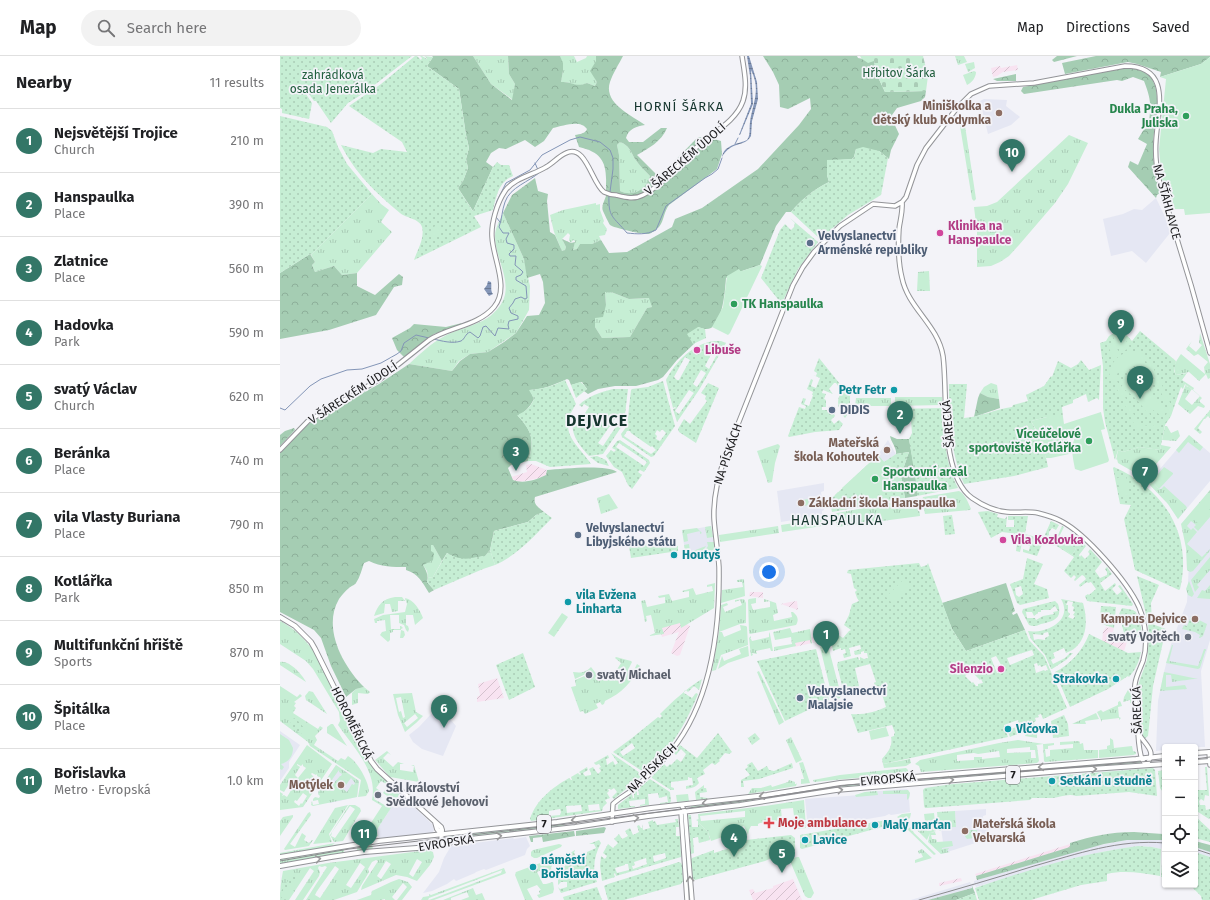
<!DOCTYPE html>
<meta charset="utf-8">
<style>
body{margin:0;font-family:"Fira Sans",sans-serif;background:#f2f2f2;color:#202124}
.controls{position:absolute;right:12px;bottom:12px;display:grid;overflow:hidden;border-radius:4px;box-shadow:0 1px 3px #0004}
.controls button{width:36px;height:36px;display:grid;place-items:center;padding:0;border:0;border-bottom:1px solid #e0e0e0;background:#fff;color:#202124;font:20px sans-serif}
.you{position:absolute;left:489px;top:516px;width:14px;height:14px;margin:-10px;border:3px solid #fff;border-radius:50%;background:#1a73e8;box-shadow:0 0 0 6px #1a73e833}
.badge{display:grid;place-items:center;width:26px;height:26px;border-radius:50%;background:#337667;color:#fff;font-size:13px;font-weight:700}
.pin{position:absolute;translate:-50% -33px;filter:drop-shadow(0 1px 2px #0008)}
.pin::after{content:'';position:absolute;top:21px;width:14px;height:12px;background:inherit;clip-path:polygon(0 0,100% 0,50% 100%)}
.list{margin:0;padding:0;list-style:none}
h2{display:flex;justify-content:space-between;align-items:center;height:52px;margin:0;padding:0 16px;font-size:17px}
h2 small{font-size:13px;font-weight:400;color:#757577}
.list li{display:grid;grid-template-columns:26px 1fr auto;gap:12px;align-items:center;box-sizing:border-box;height:64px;padding:0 16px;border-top:1px solid #e0e0e0}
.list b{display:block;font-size:15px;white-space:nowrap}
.list p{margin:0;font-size:13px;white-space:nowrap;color:#757577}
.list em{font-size:13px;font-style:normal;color:#757577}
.icon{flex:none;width:22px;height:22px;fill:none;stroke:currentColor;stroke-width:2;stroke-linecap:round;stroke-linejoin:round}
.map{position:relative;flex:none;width:930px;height:844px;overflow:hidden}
header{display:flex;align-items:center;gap:24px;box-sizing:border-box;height:56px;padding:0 20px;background:#fff;border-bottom:1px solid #e0e0e0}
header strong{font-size:19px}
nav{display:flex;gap:22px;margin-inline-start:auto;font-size:14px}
.search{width:280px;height:36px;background:#f2f2f2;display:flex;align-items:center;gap:10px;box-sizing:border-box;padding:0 14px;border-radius:22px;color:#757577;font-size:15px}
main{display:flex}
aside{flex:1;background:#fff}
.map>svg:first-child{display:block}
.built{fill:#e5e7f3}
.industrial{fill:url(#industrial-furrows)}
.grass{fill:url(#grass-tufts);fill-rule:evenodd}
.forest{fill:url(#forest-crowns);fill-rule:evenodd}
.cemetery{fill:url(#cemetery-stones)}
.park{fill:url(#park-dots);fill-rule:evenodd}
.pitch{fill:#c6eed4;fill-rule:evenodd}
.water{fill:url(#water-rules)}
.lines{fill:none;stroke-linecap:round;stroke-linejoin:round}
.stream{stroke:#8395b7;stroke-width:1}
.minor-casing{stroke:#939498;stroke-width:5.5}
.major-casing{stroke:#939498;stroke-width:6}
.minor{stroke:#fff;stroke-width:3.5}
.major{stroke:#fff;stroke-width:4}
.tram{stroke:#8b8b8e;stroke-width:1}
.rail{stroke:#8b8b8e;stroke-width:1}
.oneway{stroke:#99999a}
.education-dot{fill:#8d6e63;stroke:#f3f3f8;stroke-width:1.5}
.leisure-dot{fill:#2e9e5b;stroke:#f3f3f8;stroke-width:1.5}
.hotel-dot{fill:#d1479c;stroke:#f3f3f8;stroke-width:1.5}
.service-dot{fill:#5c6f8a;stroke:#f3f3f8;stroke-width:1.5}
.culture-dot{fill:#0f9aa8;stroke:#f3f3f8;stroke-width:1.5}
.worship-dot{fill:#6b7280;stroke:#f3f3f8;stroke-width:1.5}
.health-dot{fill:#e0444e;stroke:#f3f3f8;stroke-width:1.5}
.labels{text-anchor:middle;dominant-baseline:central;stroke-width:3.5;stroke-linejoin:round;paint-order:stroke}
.shield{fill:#f3f3f8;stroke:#5c5c5f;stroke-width:1}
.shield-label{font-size:11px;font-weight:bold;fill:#1c1c1e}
.park-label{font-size:12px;fill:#215f3e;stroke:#f3f3f8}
.education-label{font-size:12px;font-weight:bold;fill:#785e54;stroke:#f3f3f8;text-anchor:end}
.leisure-label{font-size:12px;font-weight:bold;fill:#27864d;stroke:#f3f3f8;text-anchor:end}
.street-label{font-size:12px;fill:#1c1c1e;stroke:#f3f3f8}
.hotel-label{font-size:12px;font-weight:bold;fill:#b23c85;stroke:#f3f3f8;text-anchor:start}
.service-label{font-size:12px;font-weight:bold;fill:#4e5e75;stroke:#f3f3f8;text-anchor:start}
.culture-label{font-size:12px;font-weight:bold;fill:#0d838f;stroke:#f3f3f8;text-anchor:start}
.worship-label{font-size:12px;font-weight:bold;fill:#5b616d;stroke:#f3f3f8;text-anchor:start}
.health-label{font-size:12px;font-weight:bold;fill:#be3a42;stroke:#f3f3f8;text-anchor:start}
.neighbourhood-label{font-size:13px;letter-spacing:1px;fill:#15352e;stroke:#f3f3f8}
.quarter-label{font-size:14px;letter-spacing:1px;fill:#15352e;stroke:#f3f3f8}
.district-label{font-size:16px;font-weight:bold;letter-spacing:1px;fill:#15352e;stroke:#f3f3f8}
</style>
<header>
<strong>Map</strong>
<div class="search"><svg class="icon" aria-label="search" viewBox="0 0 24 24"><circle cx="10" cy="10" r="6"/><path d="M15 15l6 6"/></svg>Search here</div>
<nav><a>Map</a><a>Directions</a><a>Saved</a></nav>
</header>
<main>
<aside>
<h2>Nearby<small>11 results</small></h2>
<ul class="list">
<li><span class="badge">1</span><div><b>Nejsvětější Trojice</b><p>Church</p></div><em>210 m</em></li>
<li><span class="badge">2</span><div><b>Hanspaulka</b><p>Place</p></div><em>390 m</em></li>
<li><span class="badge">3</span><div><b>Zlatnice</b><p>Place</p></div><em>560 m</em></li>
<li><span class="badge">4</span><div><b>Hadovka</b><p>Park</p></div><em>590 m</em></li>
<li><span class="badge">5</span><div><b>svatý Václav</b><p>Church</p></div><em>620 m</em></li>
<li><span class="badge">6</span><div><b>Beránka</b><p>Place</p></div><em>740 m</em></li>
<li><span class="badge">7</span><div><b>vila Vlasty Buriana</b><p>Place</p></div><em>790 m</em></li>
<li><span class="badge">8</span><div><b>Kotlářka</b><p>Park</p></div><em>850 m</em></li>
<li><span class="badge">9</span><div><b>Multifunkční hřiště</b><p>Sports</p></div><em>870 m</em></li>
<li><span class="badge">10</span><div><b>Špitálka</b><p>Place</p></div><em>970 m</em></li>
<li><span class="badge">11</span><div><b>Bořislavka</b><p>Metro · Evropská</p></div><em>1.0 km</em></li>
</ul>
</aside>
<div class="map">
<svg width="930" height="844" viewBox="0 0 930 844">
<defs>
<pattern id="industrial-furrows" width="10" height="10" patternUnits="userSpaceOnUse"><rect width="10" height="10" fill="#f8e3f1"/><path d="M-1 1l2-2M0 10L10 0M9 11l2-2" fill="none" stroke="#d4c2ce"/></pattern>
<pattern id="grass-tufts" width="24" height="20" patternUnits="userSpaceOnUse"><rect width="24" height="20" fill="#c6eed4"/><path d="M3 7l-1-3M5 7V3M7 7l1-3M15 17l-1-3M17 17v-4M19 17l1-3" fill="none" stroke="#aaccb6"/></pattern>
<pattern id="forest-crowns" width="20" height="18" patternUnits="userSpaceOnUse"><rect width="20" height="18" fill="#a5cdb3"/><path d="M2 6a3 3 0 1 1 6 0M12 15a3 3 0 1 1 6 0" fill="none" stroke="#8daf9a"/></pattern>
<pattern id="cemetery-stones" width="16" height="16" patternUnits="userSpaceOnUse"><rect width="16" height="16" fill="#c6eed4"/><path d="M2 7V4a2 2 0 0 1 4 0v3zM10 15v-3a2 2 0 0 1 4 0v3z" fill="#aaccb6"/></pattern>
<pattern id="park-dots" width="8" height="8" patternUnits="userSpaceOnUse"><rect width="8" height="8" fill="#c6eed4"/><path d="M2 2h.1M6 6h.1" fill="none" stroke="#aaccb6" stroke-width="1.8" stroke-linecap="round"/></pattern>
<pattern id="water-rules" width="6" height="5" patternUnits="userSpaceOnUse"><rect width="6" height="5" fill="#8395b7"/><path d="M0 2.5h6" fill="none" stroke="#6a7994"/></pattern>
</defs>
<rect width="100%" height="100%" fill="#f3f3f8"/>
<path class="built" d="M 704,43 L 727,44 L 726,50 L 740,61 L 731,69 L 708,78 L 700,45 Z
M 876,142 L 885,161 L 890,177 L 866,207 L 852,195 L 831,200 L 823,163 L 843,158 L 854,153 L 862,154 Z
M 909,379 L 930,397 L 930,425 L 898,463 L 888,448 L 868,427 Z
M 608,384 L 614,395 L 616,398 L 604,406 L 598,399 Z
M 544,427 L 544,435 L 541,436 L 544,454 L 542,455 L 542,458 L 532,459 L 531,461 L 501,466 L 497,435 Z
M 930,438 L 930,584 L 921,615 L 925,691 L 885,691 L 885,694 L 876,695 L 878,645 L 884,616 L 892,585 L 907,546 L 909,507 L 903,471 Z
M 431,470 L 435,498 L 406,502 L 402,475 Z
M 152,657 L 170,663 L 176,670 L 163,700 L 142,693 L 133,686 L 129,679 L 139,671 Z
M 0,675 L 20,689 L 9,706 L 9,712 L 0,725 Z
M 56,709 L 79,725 L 77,741 L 50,747 L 38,738 L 39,734 Z
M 627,733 L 630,737 L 629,743 L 630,756 L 611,759 L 609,758 L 605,760 L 528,773 L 525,743 L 580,739 L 585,736 Z
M 120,738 L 152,768 L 154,774 L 152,777 L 109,783 L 100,783 L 98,780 L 97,776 L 98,772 Z
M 706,753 L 706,759 L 703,760 L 704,774 L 708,774 L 708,783 L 661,798 L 653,790 L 657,786 L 663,786 L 661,772 L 676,771 L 675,755 Z
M 246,781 L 250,790 L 247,793 L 245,799 L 206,814 L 204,813 L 196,816 L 195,817 L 176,825 L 174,823 L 167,828 L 152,835 L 143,837 L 159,816 L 164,802 L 171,790 L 233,782 L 234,783 Z
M 866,783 L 885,784 L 885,791 L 883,792 L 884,788 L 882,788 L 881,793 L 872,791 L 858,790 L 826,795 L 786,804 L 696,831 L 695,829 L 693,830 L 692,832 L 648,844 L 631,844 L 690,826 L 691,828 L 694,827 L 694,825 L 810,791 L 847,784 Z
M 915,791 L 930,796 L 930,801 L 915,796 Z"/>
<path class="industrial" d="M 737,9 L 738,14 L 723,16 L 717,20 L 713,21 L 711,12 L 720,10 L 721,12 Z
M 251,408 L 267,414 L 266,419 L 260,422 L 239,426 L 233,424 L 231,421 L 247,416 L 246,409 Z
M 470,536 L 483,536 L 483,542 L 469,540 Z
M 517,545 L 518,554 L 501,548 L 510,546 Z
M 402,565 L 410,570 L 400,599 L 397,600 L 391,597 L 399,576 L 382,581 L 380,571 Z
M 830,570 L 834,572 L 833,576 L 842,580 L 842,584 L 847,586 L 844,595 L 822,585 L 823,576 L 826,571 L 829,572 Z
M 533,581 L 534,586 L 532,587 L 514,591 L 514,585 Z
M 217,622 L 224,642 L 197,646 L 197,641 L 200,639 L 198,628 Z
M 790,788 L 791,791 L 696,820 L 695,818 Z
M 681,822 L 682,825 L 659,830 L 659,827 Z
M 513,823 L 522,844 L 473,844 L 469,834 L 473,833 L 475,837 L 493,832 L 493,830 Z"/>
<path class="grass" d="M 193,0 L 228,0 L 229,18 L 235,28 L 233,44 L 211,28 Z
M 280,0 L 294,0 L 297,6 L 306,2 L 307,0 L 316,0 C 317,11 312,16 317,26 L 315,30 L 307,27 C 295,33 293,25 281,26 L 283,15 Z
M 675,0 L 684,0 L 687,6 L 678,9 Z
M 694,6 L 695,12 L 688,16 L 685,8 Z
M 694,15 L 696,16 C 696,21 692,27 687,29 L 683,19 Z
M 681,61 L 684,63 L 696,143 L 694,145 L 692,143 L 679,64 Z
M 789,79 L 808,87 L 788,128 L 775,147 L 739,189 L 729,200 L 720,206 L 711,210 L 697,211 L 697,176 L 694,151 L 707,150 L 717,146 Z
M 340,86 C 349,89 351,96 355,103 C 359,109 365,115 370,120 C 366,134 353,141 340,135 L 339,100 L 337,89 Z
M 92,138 L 101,148 L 109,154 L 101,166 L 112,176 L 77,217 L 62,219 L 54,210 L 35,216 L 32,209 L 35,206 L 31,199 Z
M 316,147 L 316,149 L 320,148 L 320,154 L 324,165 L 323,167 L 327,173 L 325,179 L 319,180 L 321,184 L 312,188 L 300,188 L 297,193 L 293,194 L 295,185 L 293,184 L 291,187 L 289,184 L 290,179 L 288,177 L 282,183 L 286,191 L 285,194 L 282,195 L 274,176 L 270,159 L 283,154 Z
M 223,157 L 244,203 L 250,230 L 249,254 L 236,277 L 208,296 L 190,298 L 179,305 L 172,315 L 129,308 C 140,298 150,288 163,281 C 182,270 205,270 219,251 C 236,230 215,204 215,180 C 215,172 220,164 223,157 Z
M 649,215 L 650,235 L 637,235 L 638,216 Z
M 325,236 L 331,236 L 349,243 L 370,242 L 372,251 L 367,252 L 350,281 L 322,282 L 315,271 L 315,262 L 326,249 Z
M 920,277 L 930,308 L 930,322 L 928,323 L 926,318 L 919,325 L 909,316 L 896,319 C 892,311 896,305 901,298 L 925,318 L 924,311 L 928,306 L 918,298 L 914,300 L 906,293 L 912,285 L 909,290 L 916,296 L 922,289 L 919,287 Z
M 711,327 L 717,329 L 719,343 L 708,341 L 700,337 L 704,331 Z
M 906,328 L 907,331 L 908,330 L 922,342 L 919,345 L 925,350 L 924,352 L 918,350 L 910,358 L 898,348 ZM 912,333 L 920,340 L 912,349 L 905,343 Z
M 615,341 L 662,341 L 662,349 L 615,350 Z
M 611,342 L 611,350 L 575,350 L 576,342 Z
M 885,370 L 887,370 L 891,377 L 898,374 L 900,380 L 896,385 L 882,384 Z
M 909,379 L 923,391 L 920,395 L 908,386 L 899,397 L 896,394 Z
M 498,388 L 500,390 L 495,407 L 492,426 L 488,427 L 477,395 Z
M 881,389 L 891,391 L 864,422 L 838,407 L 837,403 L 836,404 L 838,394 L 843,396 L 859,391 L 880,394 Z
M 871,424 L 879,433 L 881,433 L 884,430 L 906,450 L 907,452 L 898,463 L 888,448 L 868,427 Z
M 930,434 L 930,461 L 918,475 L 914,471 L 916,469 L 911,465 L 907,470 L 911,474 L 913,472 L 917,476 L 907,488 L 922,501 L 930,493 L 929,496 L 913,515 L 910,516 L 907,514 L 906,492 L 901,468 Z
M 679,435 C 685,438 688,446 691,453 L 690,454 L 645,458 L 642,444 L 643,441 Z
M 329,438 L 338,452 L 321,458 L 317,442 Z
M 638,442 L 640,460 L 557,471 L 554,459 L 557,457 Z
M 547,462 L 549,469 L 502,476 L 501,469 Z
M 431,470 L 433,481 L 427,482 L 425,471 Z
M 498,470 L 499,477 L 440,486 L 439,479 Z
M 417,472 L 422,477 L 420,478 L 420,475 L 407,478 L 408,485 L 404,486 L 402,474 Z
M 427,486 L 434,486 L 435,498 L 421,500 L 428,490 Z
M 409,488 L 410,496 L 426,490 L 420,501 L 406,502 L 404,489 Z
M 151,489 L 153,489 L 162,505 L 153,521 L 148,522 L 147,515 L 143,509 L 151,495 Z
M 210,494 L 215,509 L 203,513 L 203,500 L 205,500 Z
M 930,501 L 930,514 L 917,529 L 919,531 L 915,536 L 911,524 Z
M 464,523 L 465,540 L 441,547 L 442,534 L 463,531 L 462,526 L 457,526 L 457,524 Z
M 909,525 L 914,538 L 912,541 L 908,539 L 906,533 Z
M 435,527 L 434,552 L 401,572 L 400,567 L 382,572 L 384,578 L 368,580 L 375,577 L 371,559 L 366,560 L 367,565 L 365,566 L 361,545 L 365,544 L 367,551 L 385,547 L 385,541 L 379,542 L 378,540 L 389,538 L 392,545 L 409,541 L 409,535 L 403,536 L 402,535 L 413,532 L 416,539 L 433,535 L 432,530 L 427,531 L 427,529 Z
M 930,529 L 930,543 L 917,542 L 922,534 L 925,535 Z
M 115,541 L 122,541 L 125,545 L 118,545 L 118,555 L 112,556 L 110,548 L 105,548 L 104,557 L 94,560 C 98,549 102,543 115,541 Z
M 125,542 C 134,544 140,554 143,562 L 135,569 L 133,559 L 126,559 L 126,569 L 128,570 L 129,573 L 128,576 L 126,574 L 124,569 L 119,567 L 119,559 L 110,559 L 111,573 L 120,573 L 120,570 L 121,570 L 123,572 L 121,573 L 121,574 L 124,575 L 125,579 L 123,582 L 120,582 L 121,574 L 113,574 L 113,576 L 110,577 L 110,584 L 108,586 L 100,579 L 102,576 L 106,575 L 105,564 L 97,565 L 97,567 L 95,567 L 94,563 L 103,559 L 125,556 L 127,548 Z
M 464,543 L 466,547 L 466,567 L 460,568 L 439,576 L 441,549 L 447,547 L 448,549 L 443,551 L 445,556 L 462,549 L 460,544 L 455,546 L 455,544 Z
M 469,543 L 476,542 L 476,547 L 471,548 L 473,554 L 490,551 L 490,545 L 484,546 L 484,543 L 496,547 L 498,557 L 493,559 L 494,565 L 512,561 L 511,556 L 513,556 C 518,560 519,564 516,569 L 470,578 L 469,577 L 468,544 Z
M 282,557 L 288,561 L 274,581 L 268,577 Z
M 0,565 C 47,588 62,661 87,703 C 93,714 111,727 120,738 L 98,772 L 97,776 L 98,780 L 72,783 L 71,781 L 78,772 L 79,773 L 77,776 L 81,779 L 83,776 L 85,776 L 102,750 L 92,744 C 98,715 73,691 58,669 L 60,665 L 59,656 L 33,613 L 26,605 L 0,588 ZM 101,725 L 108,729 L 103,737 L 113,744 L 108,751 L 94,743 L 100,735 L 96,732 Z
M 460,569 L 466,570 L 467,571 L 468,589 L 441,599 L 436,614 L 432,615 L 439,576 L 442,576 L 444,581 L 461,574 Z
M 510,572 L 512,577 L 530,573 L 532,587 L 531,588 L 530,584 L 515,587 L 516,590 L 494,595 L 494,591 L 512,588 L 511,581 L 495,584 L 493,576 Z
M 489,576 L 490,578 L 493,595 L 491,595 L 490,592 L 476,595 L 477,598 L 472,597 L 473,599 L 471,600 L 469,582 L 471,580 L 471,582 L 470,583 L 471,583 L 472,585 L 489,581 Z
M 547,586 L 561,639 L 560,642 L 557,643 L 552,640 L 540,591 Z
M 893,589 L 889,605 L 918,610 L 924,593 L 926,593 L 920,612 L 918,613 L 886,607 L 892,589 Z
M 468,590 L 469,600 L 448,607 L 438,613 L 442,600 L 444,605 L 461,598 L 459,593 Z
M 336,601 L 351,605 L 352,606 L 348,614 L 353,616 L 357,608 L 360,610 C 352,626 342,637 325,645 L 324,648 L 322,649 L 320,646 L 316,648 L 318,652 L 305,658 L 303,655 L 300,656 L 291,631 L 296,630 L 295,624 L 307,619 L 310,621 L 311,618 L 308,617 L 295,623 L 293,616 C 300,617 305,617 311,611 L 318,620 L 321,620 L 327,616 L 336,615 L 341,607 L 335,602 Z
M 0,606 C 9,604 22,618 26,626 L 0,609 Z
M 479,615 L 504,666 L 499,669 L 477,616 Z
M 884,616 L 918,623 C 909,623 902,625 892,626 L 891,619 L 886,619 L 886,631 L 905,629 L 907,633 L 880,635 Z
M 0,630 L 17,641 L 20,638 L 22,640 L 14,646 L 16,647 L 14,650 L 16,652 L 13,657 L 38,673 L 40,670 L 43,672 L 35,680 L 37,684 L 34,689 L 58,705 L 61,702 L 65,704 L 68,700 C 77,705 88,724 89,735 L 86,740 L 78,741 L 81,724 L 30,690 L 28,686 L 0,665 Z
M 84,631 L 90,636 L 88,638 L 78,637 L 78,647 L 72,649 L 72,637 L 76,633 Z
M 849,632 L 852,636 L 853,648 L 850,647 L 850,644 L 843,646 L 844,641 Z
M 29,635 L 33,636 L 47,658 L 26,644 L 25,640 Z
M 132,637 L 136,656 L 143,660 L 136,667 L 125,676 L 118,659 L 113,638 ZM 121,641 L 125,661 L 123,662 L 121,655 L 119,656 L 116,642 ZM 135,658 L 138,662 L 127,671 L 124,667 Z
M 840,645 L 841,647 L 842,650 L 838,651 L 839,661 L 841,662 L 839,664 L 839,662 L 822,664 L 822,666 L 817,656 L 821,654 L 823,656 L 838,649 L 838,646 Z
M 816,657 L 819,663 L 805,665 L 806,668 L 792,668 Z
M 51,668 L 53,668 L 67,690 L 47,677 L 47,671 Z
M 754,675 L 757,676 L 757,682 L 745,680 L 746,678 Z
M 511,681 L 522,704 L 516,707 L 506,684 Z
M 830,682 L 833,684 L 834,692 L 852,690 L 853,695 L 856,696 L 856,698 L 853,699 L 819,702 L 819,694 L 827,693 L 827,690 L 830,689 Z
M 738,684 L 764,688 L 774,687 L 774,689 L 768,690 L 768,693 L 765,693 L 766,701 L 770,700 L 770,694 L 793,692 L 793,688 L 780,689 L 780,686 L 799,685 L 800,688 L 803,687 L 804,694 L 818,694 L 818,702 L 765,706 L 764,705 L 763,688 L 756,689 L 757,690 L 759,705 L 757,707 L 641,716 L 639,710 L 635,708 L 640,704 L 719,687 ZM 750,691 L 750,694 L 755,694 L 756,702 L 751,702 L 751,696 L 727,697 L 727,693 ZM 719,695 L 720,701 L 702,703 L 702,701 L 698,701 L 698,698 ZM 694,697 L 698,698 L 698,701 L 694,701 L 694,704 L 677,705 L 677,699 Z
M 27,689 L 52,708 L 23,751 L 0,754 L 0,736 L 3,738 L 2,740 L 4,739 L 7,741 L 13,731 L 9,728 L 4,736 L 0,734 L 0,729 ZM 17,708 L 21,710 L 23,708 L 23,710 L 26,712 L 18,722 L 15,719 L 20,711 L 17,709 ZM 32,717 L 36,719 L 37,718 L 37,720 L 41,722 L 33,731 L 29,729 L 34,721 L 31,718 ZM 23,737 L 27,740 L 22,748 L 21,747 L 19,750 L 14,746 L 15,744 L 17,745 Z
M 107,695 L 111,699 L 108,697 L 103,702 L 113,711 L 118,706 L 115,704 L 118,706 L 124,708 L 120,708 L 120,714 L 133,716 L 134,710 L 131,709 L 134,709 L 139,726 L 110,721 L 95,704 Z
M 630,703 L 631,707 L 626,710 L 604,712 L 603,708 Z
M 860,705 L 860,708 L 644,725 L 644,722 Z
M 523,706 L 530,727 L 521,728 L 521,723 L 524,723 L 519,707 Z
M 56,709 L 79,725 L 77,741 L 33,750 L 31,749 L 32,745 L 33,749 L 39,748 L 38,744 L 33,745 L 33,743 L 35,741 L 39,742 L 40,740 L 38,738 L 39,734 ZM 59,714 L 59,716 L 62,718 L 61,720 L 60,720 L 54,727 L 51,725 ZM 71,722 L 75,727 L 74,729 L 72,728 L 67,736 L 63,733 Z
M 626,712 L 628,714 L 628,717 L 534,726 L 533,724 L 560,719 Z
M 626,723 L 626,726 L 562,732 L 562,728 Z
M 509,724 L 515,726 L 515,728 L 516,728 L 517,727 L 516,730 L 468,738 L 472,732 L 481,732 L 491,729 L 492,731 L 508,726 Z
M 628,734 L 630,737 L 629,742 L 627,744 L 627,738 L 603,738 L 603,735 Z
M 597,735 L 598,739 L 576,741 L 575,739 L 585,736 Z
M 408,738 L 409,745 L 397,746 L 396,739 Z
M 475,742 L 476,746 L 411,753 L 411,750 Z
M 524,744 L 526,772 L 518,773 L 517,760 L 514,760 L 513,752 L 501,753 L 502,764 L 480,767 L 478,768 L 478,770 L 471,770 L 469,774 L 468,779 L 464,770 L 453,774 L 454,777 L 431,785 L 428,776 L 419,767 L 418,758 L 485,750 ZM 465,755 L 465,761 L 421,765 L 420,760 Z
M 68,749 L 49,778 L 52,786 L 33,788 L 55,752 Z
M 69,749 L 75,749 L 80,752 L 81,755 L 63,785 L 54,786 L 50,779 ZM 70,750 L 75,753 L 55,782 L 51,780 L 52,776 Z
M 675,755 L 676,771 L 661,772 L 661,775 L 659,775 L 657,756 Z
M 28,757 L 30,756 L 31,759 L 10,788 L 15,791 L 22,777 L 26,780 L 24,784 L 29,787 L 32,784 L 33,784 L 29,790 L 5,794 L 4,793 Z
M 631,757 L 630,762 L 626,765 L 621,764 L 617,761 L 622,758 Z
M 654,757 L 656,775 L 650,777 L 647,784 L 636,773 L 635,769 L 645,765 L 644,758 Z
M 13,759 L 13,761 L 0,780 L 0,765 L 3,761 Z
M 284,767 L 285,770 L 167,784 L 167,781 L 169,780 Z
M 631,771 L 634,777 L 656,798 L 654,799 L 627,773 Z
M 688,774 L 697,774 L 698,778 L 694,782 L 687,783 L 684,779 Z
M 655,776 L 656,779 L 651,779 L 652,783 L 656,783 L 657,786 L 672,785 L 673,790 L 662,792 L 662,793 L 669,792 L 667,795 L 670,796 L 661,798 L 648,786 L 650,777 Z
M 55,787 L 52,789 L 63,788 L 0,800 L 0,797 Z
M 92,788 L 93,794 L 77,795 L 77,791 Z
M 279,788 L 282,789 L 281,791 L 257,802 L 254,802 L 251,800 L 251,796 L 253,794 Z
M 64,792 L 64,797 L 0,808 L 0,803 Z
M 642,793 L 652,802 L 635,807 L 635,804 L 643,801 L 641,797 L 639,798 L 638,795 Z
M 148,794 L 153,796 L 154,801 L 150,809 L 137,825 L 127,821 L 116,819 L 81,834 L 82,830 L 98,805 L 96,804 L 92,806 L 88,813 L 89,816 L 77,836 L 54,844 L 26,844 L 47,811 L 45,810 L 42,811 L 39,810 L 38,812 L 40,816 L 39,820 L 23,844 L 15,844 L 34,815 L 30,812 L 9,844 L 0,844 C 0,834 1,825 3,815 L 48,807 ZM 137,803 L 142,806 L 133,821 L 129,818 ZM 106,805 L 111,808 L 101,823 L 97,820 ZM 80,807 L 85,811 L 71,832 L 66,829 ZM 55,810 L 59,813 L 40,842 L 35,839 L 37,835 Z
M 282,799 L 279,802 L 274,805 L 271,812 L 273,817 L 270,818 L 266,812 L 257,816 L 263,828 L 266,828 L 273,826 L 274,833 L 273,837 L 259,842 L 257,839 L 260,838 L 259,835 L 261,834 L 257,829 L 247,833 L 253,844 L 245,844 L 235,819 L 236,816 Z
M 517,801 L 519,801 L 534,837 L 531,842 L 528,842 L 525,840 L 510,805 L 511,803 Z
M 224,812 L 226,817 L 224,818 L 154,844 L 149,844 L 221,817 L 222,814 L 149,842 L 148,844 L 141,844 L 143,841 L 149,840 L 149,838 L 151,839 Z
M 119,823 L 128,826 L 132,831 L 122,844 L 117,844 L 127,831 L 123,827 L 112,841 L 115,844 L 105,844 L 105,843 L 101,844 L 77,844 L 91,839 L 92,835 L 111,826 Z
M 193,832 L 196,839 L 202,837 L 205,844 L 181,844 L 189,841 L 187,836 L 171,842 L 171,844 L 163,844 Z"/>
<path class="forest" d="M 152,0 L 193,0 L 211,28 L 232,44 L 235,28 L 229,18 L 228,0 L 280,0 L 283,7 L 283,15 L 281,26 C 293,25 295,32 307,27 L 315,30 L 317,26 L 310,15 L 316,5 L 316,0 L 343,0 C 339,8 333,17 330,26 C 323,47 351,59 365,69 C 357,70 348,73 346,82 L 349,86 L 363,86 L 381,72 L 387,72 C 381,86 369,92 357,99 L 379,121 L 418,81 L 434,83 L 441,85 L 442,98 L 437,113 L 389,149 C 384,155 384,165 379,171 C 377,173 372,177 369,178 C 364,179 334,172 330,169 C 328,166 325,159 323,155 C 321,150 324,146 326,140 C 326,137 326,132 326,128 C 327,106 321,96 299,91 L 295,79 C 300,78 305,78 307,73 C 300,63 283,70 273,72 L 264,85 L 255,91 L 245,84 L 226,93 L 219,92 L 211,97 L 206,106 L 213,111 L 193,155 L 178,132 L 183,125 L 188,112 L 186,103 L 189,92 L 186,79 L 179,33 L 147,10 L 153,1 ZM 340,86 C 349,89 351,96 355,103 C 359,109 365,115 370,120 C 366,134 353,141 340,135 L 339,99 L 337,89 Z
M 483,0 L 577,0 L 578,2 L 594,5 L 597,19 L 605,36 L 646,35 L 645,41 L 641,45 L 617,52 L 612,59 L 612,63 L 619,78 L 611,94 L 609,103 L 599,95 L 576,93 L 574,101 L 572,103 L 547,105 L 547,119 L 549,126 C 533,134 522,143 511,156 L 506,156 L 496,170 L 480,209 L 462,215 L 460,215 L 459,214 L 446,222 C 445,235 443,265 431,272 C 427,274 423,273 418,271 L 416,286 L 397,304 L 383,321 L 378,324 L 356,330 L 335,330 L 318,333 L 308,338 L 304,335 L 307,333 L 302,326 L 291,329 L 289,324 L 287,323 C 274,329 264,333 250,334 L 254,343 C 250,351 245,356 238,360 C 252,375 255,384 248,405 L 231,409 L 228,412 L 233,424 C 243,428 256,424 266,419 L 267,414 C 282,413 326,408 337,416 L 255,441 C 253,448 258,451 264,456 L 256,459 L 248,466 L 214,475 L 210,494 L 205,500 L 183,504 L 174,501 L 167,497 L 162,505 L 153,489 L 151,489 L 151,495 L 154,497 L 153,504 L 143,509 C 146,514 149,520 147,526 L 154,534 L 149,537 C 142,526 139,518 126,514 L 126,511 C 113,511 101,511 89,505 L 84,507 C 82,513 80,521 76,527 C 75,529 71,530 69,532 C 65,535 62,539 59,543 C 42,572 63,610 84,631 L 76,633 L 66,641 L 51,610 L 41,582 L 34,574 L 0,556 L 0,397 L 24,371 L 33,365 L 99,328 L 129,308 L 172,315 L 180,305 L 190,298 L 208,296 L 224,286 L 236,277 L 247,260 L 259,259 L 265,247 L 263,226 L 260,218 L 247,222 L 244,203 L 223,157 L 232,139 L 255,122 L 258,135 L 268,138 L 267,145 L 270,176 L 275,179 L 282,195 L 285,194 L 286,191 L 282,183 L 291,187 L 295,186 L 293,194 L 297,193 L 300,188 L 312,188 L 321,184 L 329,197 L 347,196 L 392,171 L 395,163 L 422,152 L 478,113 L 519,69 L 531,53 L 530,42 L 508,53 L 500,51 L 499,29 L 493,16 ZM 325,236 L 331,236 L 349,243 L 369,242 L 372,251 L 367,252 L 350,281 L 322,282 L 315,271 L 315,262 L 323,261 L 326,249 Z
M 777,0 L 797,0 L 774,6 L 772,4 Z
M 816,0 L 930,0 L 930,1 L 921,8 L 880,21 L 881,16 L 857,8 L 848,6 L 785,18 L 782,7 Z
M 845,12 C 893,12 873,62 873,91 C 873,107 876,122 880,137 L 877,139 L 876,142 L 848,111 L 850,105 L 858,109 L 867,88 L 858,83 L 864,73 L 868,72 C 871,51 872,46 864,25 L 853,21 L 842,25 L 837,24 L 744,38 L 741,35 L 743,31 Z
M 736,18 L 736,25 L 717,25 L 713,23 Z
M 30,198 L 35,206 L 32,209 L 35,216 L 54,210 L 62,219 L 77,217 L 77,230 L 95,239 L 119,218 L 123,221 L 122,229 L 114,231 L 96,259 L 49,274 L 0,283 L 0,217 Z
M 182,267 L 178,271 L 154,278 L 124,301 L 117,294 L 112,282 L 130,272 L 134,268 L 166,271 Z
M 700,337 L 708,341 L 719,343 L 720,352 L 694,361 L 698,342 Z
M 14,372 L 15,374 L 0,390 L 0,379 L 5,375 Z
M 610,380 L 617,383 L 629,383 L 638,433 L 637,440 L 625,442 L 621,419 L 629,396 L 616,398 C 617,392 611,386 610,380 Z
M 726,527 L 735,555 L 732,557 L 733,559 L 737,557 L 745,574 L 686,595 L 672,573 L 662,547 Z
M 324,771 L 326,772 L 324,777 L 296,780 L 296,775 Z
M 294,775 L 295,780 L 263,786 L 262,781 L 253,782 L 253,786 L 251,786 L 249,780 Z
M 854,776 L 883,778 L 882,784 L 847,784 L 824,788 L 697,824 L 696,820 L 790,791 L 790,787 C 813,780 829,776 854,776 Z
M 915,785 L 930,789 L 930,796 L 915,791 Z
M 692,830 L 695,837 L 676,844 L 648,844 L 692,832 Z"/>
<path class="cemetery" d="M 580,0 L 643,0 L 648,20 L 646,35 L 605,36 L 597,19 L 594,5 L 588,7 L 582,3 Z"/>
<path class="park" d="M 0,0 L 132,0 L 84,37 L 68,47 L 51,67 L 36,45 L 34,45 L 26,34 L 24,35 L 32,47 L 29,63 L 2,57 L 2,53 L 0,52 Z
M 135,0 L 137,0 L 141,4 L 142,2 L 140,0 L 142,0 L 147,3 L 147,2 L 144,0 L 153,1 L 147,10 L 179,33 L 186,79 L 189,92 L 186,103 L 188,112 L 183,125 L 178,132 L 192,154 L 193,155 L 213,111 L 217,106 L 221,109 L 229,109 L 233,120 C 219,125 216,141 213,154 L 194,160 L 201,171 L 134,204 C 137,195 145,182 142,171 C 140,163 126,162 120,157 C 95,136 76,118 61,89 L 93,97 L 101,93 L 127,96 L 122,86 L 69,50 L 101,28 Z
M 0,60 L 47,71 L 52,75 L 58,91 L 67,108 L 92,138 L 31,199 L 30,198 L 0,217 Z
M 583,91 L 599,95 L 608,102 L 601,139 L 568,159 L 540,183 L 511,156 C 522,143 533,134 549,126 L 547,119 L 547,104 L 572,103 L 574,101 L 576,93 Z
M 510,162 L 538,186 L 518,213 L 502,247 L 501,247 L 481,222 L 500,174 ZM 510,162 L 515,167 L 514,169 L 515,170 L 511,174 L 505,168 Z
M 418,271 L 425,273 L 426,282 L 413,288 L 407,278 Z
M 837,275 L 843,275 L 852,285 L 860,275 L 896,305 L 894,315 L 896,319 L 907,317 L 902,324 L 914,332 L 913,334 L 905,328 L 903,333 L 901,331 L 891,360 L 885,369 L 880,394 L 859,391 L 843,396 L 838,394 L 835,404 L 825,366 L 823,352 L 823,310 L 820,287 L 826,285 L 829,280 Z
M 434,285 L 441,285 L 446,287 L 419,334 L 397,366 L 393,353 L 396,352 L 395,351 L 393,352 L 386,324 C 396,305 413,288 434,285 ZM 436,289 L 441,291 L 429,313 L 425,310 ZM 405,301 L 410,304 L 399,324 L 397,324 L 394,321 ZM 421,314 L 426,317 L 417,331 L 413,328 ZM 409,334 L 414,337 L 413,338 L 399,358 L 395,355 Z
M 539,302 L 560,328 L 558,330 L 556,327 L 554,327 L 549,333 L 553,338 L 543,334 L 542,337 L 546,338 L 544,343 L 546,344 L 546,351 L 542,351 L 542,354 L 547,354 L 548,357 L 553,356 L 555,360 L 551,364 L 554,368 L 559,364 L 563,368 L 559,374 L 535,376 L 509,381 L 508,380 L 519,351 L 525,353 L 526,350 L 521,348 L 523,342 L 526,343 L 524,348 L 529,350 L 533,339 L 532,339 L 533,336 L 527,333 L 531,323 L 533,324 L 531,330 L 536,332 L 540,322 L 533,319 L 536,320 L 537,317 L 534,315 Z
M 801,304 L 809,314 L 821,309 L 819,344 L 817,342 L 808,346 L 806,338 L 804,339 L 793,344 L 793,347 L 782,351 L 783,361 L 767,361 L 751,365 C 759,380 765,394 768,411 L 734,420 L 684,428 C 670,395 669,362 669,328 L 687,328 L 684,362 C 700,361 716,353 732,351 L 733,349 L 748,345 L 746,339 L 764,330 L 771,320 L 772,321 L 778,305 L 791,312 L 798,308 Z
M 285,324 L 296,348 C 277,377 296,386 311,408 L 270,411 L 256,405 L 248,405 C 255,384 252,375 237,359 C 245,356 250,352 254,343 L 249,334 C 263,333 273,330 285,324 Z
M 383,325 L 395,370 L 374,400 L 371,401 L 342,381 L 341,378 L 347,370 L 351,334 L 352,333 L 368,331 ZM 382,373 L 386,377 L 380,385 L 376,383 L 377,380 L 375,378 L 377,374 L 380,376 ZM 347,375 L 350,375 L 351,377 L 371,391 L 372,390 L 376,394 L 371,398 L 344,380 Z
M 300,326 L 303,328 L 307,333 L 296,342 L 291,329 Z
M 428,327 L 439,332 L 416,387 L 399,376 L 398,373 L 404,363 L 410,368 L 427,345 L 425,343 L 426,340 L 421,337 Z
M 333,333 L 348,333 L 344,367 L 323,398 L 309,400 C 298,388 290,378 293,361 L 300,365 L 309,351 L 304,348 L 302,351 L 299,349 C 308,340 321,336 333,333 ZM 337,360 L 341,363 L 323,390 L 318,387 Z
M 564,333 L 570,340 L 570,355 L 565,362 C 557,353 555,342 564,333 Z
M 662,352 C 664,379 665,407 678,432 L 637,440 L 637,433 L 629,383 L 632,377 L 631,364 L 627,361 L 627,356 L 624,356 L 624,353 L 615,353 L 615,358 L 615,353 Z
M 930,354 L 930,362 L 928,360 L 925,363 L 924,363 L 918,372 L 922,376 L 920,378 L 914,373 Z
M 340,384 L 369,404 L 370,407 L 364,416 L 360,414 L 358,416 L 362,419 L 352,433 L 348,429 L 342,416 L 334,411 L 326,400 L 331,394 L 334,396 L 336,394 L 332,392 L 337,385 ZM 339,387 L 367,406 L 364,410 L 336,391 Z
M 629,396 L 621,419 L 625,442 L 607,445 L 607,446 L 552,456 L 550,446 L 553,441 L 598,399 L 604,406 L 616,398 Z
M 317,400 L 326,404 L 329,410 L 318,407 L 310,401 Z
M 834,411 C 884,433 913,478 900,533 L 899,534 L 855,514 L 844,463 L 851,449 L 840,448 L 833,412 Z
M 708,455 L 718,458 L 717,461 L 725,463 L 727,460 L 726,471 L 734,471 L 734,464 L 728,464 L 728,460 L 748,460 L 745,478 L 763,483 L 771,465 L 779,469 L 776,474 L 772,472 L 769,476 L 769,479 L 775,481 L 777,479 L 778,479 L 782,470 L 784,471 L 776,487 L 792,499 L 796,493 L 786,486 L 793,478 L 806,490 L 799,499 L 800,501 L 801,499 L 805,503 L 810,498 L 808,496 L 810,493 L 822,506 L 815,515 L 820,522 L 827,519 L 827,516 L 825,513 L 827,511 L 832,518 L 820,527 L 825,535 L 835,527 L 836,529 L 832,533 L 837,539 L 842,535 L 838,530 L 840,529 L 853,548 L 852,550 L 807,545 L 805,540 L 808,538 L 809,539 L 816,533 L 811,526 L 808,527 L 807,526 L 800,531 L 799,529 L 806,523 L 804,520 L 802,519 L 795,525 L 794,524 L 796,521 L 794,519 L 791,522 L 784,515 L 794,501 L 775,489 L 774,490 L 763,486 L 757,500 L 743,496 L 743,493 L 749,495 L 750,490 L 742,487 L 740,496 L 736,495 L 738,478 L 722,476 L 711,482 L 698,456 Z
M 264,456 L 272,462 C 254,480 238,499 215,509 L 210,494 L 214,475 L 248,466 L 256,459 Z
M 672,459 L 675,478 L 665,479 L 663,460 Z
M 397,483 L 397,487 L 393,488 L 393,490 L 398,490 L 398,495 L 351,502 L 349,490 Z
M 167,497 C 181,505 188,503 203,500 L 203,513 L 154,534 L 147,526 L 148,522 L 153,521 Z
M 747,502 L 763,508 L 754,528 L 767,533 L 769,542 L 740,549 L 737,547 L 730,528 L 743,523 ZM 741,530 L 743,538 L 739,541 L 736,539 L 735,532 Z
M 639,507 L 641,511 L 647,509 L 648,507 L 672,573 L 686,595 L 745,574 L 749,584 L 764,600 L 787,652 L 763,663 L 761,658 L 758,659 L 759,661 L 755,662 L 756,665 L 754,666 L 755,672 L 732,680 L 730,681 L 727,674 L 740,670 L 738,664 L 724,669 L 728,681 L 603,708 L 602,703 C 608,696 613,690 611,681 L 614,680 L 614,678 L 615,677 L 612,669 L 578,677 L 571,658 C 584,659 595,656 606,651 L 600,632 L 596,633 L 594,627 L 596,626 L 590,608 L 575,612 L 579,630 L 578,631 L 579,634 L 564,638 L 557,609 L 558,606 L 578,601 L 579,604 L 580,604 L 580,601 L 584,603 L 588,602 L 587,597 L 584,597 L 584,595 L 581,596 L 581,598 L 575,599 L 574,595 L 581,593 L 580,589 L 569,592 L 571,600 L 564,602 L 563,598 L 566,597 L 565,593 L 561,594 L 561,592 L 553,595 L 551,585 L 557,578 L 563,582 L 569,575 L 571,574 L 564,569 L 569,559 L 572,548 L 579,545 L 577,542 L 575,536 L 577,534 L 574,532 L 571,518 L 567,517 L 568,514 ZM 752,594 L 754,599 L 730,609 L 727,602 ZM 716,600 L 724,614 L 717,617 L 711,602 ZM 757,607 L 758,610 L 760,609 L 761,611 L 766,609 L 768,614 L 765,615 L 764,614 L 756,617 L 754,608 ZM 691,615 L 700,624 L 701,623 L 703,627 L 698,628 L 698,630 L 696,630 L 693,626 L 692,627 L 685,620 Z
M 857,520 L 879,529 L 871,547 L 872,568 L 886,573 L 873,630 L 868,680 L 864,683 L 862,681 L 858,629 L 867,604 L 869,582 L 868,567 Z
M 781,543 L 803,547 C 807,561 808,579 797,590 C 795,593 790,595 786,597 L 784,592 L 773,597 L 775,602 L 771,604 L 773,608 L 785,602 L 790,597 L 793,597 L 786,604 L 772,613 L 771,613 L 765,599 L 751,583 L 748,575 C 765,578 794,565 781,543 ZM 788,545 L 793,546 L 792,550 L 794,551 L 793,555 L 795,556 L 793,559 L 795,560 L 793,563 L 788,561 L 790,558 L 788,556 L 788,549 L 786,549 ZM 768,576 L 769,580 L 765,582 L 765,584 L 758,583 L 754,584 L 753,578 L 763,579 L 764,577 Z
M 775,545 L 778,548 C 783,563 773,565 761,568 C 757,570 753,571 749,569 L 742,556 L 743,553 ZM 775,550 L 778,555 L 773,556 L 774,558 L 763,560 L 756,564 L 755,562 L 747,562 L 746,556 L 752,556 L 754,560 L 758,557 L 758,556 L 761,556 L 761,554 L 770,554 Z
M 821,550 L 836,551 L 834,572 L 822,568 L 823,563 L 820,562 Z
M 842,552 L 853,554 L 856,556 L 861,571 L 862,582 L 844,577 L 839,558 Z
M 911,560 L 927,568 L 923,580 L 920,582 L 919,582 L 920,579 L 915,576 L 902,573 L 904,569 L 907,570 Z
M 809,578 L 848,597 L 861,596 C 859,606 856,613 849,621 L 848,620 L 828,633 L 790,651 L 775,616 C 790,609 803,594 809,578 Z
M 536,593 L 549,644 L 505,665 L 477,605 Z
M 243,597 L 255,631 L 229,644 L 216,609 Z
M 422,623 L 419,634 L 414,630 L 408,636 L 406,634 L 404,635 L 404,637 L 412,642 L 416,637 L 418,638 C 406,667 395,686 373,710 L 368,713 L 366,711 L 362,714 L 365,717 L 333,696 L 352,682 L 378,661 L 380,662 L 382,660 L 380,658 C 393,645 406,633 422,623 ZM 352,687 L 355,692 L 343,700 L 340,696 Z
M 784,659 L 788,668 L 789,680 L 773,682 L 771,665 Z
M 14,662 L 19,666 L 24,672 L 21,678 L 9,669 Z
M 438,677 L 452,696 L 449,698 L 445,697 L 439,704 L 440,705 L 435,709 L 432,707 L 423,714 L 425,718 L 417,722 L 419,727 C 416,731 412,732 406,733 L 406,730 L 413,729 L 412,722 L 408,721 L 408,724 L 391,726 L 391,731 L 394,732 L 394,734 L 391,734 L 372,722 L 372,721 L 384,708 L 387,711 L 390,708 L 391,709 L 397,703 L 401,706 L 406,698 L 401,693 L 396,699 L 394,697 L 400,689 L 417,702 Z
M 475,677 L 480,683 L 472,689 L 467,681 L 468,682 Z
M 331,697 L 363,719 L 334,743 L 332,741 L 337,736 L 334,732 L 331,734 L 330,733 L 328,733 L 329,735 L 327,737 L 330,742 L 325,744 L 327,747 L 323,751 L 322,755 L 251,765 L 250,763 C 256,744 272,732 289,722 L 291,724 L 292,724 L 291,721 L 298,717 L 300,719 L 301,718 L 299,716 L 307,711 L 308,714 L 303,717 L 305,720 L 311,719 L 311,717 L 309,713 L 313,711 L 318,718 L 321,715 L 319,712 L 321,711 L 319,708 L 316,709 L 314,707 L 328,699 L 329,702 L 326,703 L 327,709 L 333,705 L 335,709 L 338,707 ZM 319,748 L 320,754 L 309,755 L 308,749 ZM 301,749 L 302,755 L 287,757 L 286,750 ZM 280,753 L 281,756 L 280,759 L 269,760 L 269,755 Z
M 472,706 L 478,715 L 487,710 L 489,714 L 494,715 L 512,707 L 513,712 L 479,723 L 463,725 L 464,731 L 461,731 L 461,724 L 470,719 L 465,713 L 468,711 L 467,709 Z
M 925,711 L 927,711 L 929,740 L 925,739 L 924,745 L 921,743 L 919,745 L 920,749 L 925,749 L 926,754 L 930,753 L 930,762 L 929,763 L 915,754 L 915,722 L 917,734 L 927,734 Z
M 873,712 L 875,714 L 877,740 L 849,736 L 796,740 C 789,737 780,741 773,742 C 766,742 759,742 752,742 L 750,744 L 647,752 L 645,752 L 644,750 L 643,734 L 645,732 L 673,728 Z
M 885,714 L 885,739 L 880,732 L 878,715 Z
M 370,723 L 390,736 L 391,745 L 390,747 L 380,748 L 380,747 L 388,746 L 387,740 L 379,742 L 378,737 L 368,738 L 369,749 L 360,750 L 360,749 L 365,748 L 365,743 L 349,745 L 350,750 L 355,750 L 355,751 L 338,753 L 338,749 L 352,738 L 353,742 L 354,742 L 354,737 L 357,735 L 357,739 L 359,739 L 358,733 Z
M 424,729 L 424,732 L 426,732 L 427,736 L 420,737 L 420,741 L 427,742 L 428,743 L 416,744 L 415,736 Z
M 408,759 L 411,759 L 412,771 L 418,771 L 418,765 L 416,764 L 419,763 L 419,767 L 428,776 L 430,784 L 419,787 L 418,781 L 413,782 L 414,797 L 411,798 Z
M 915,760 L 930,774 L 930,786 L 915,782 Z
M 395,763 L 398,763 L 399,771 L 396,771 L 396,780 L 400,780 L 401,801 L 336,820 L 335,817 L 334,818 L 335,821 L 322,825 L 320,810 L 321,800 L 325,803 L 327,800 L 323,797 L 328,788 L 333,792 L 338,787 L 334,783 L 339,778 L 342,783 L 348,780 L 345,775 L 350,772 L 353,779 L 359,776 L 357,770 L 359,769 L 361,772 L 362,772 L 362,768 L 363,774 L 370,772 L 368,766 L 373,764 L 373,766 L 375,765 L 377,769 L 396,766 ZM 385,797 L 386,802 L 374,806 L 373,800 ZM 366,802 L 367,808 L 353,813 L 352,810 L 355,809 L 354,806 ZM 345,808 L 348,808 L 349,814 L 337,817 L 335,812 L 345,809 Z
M 607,764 L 612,764 L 616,767 L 522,793 L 520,792 L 520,779 Z
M 511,779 L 515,782 L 515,795 L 505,796 L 485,805 L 415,824 L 412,822 L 410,805 L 412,802 L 434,794 L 434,797 L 453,791 L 453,788 L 462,786 L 461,785 L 466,784 Z
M 319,784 L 321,787 C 314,800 312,813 317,826 L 281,837 L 278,831 L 280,833 L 287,831 L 287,826 L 281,826 L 278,829 L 278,812 L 282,803 L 283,804 L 280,807 L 284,811 L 289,805 L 285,800 L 295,794 L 295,795 L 294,796 L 296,802 L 307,798 L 307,796 L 316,792 L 314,788 L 309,788 Z
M 858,790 L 872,791 L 881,793 L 880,820 C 862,817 844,814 827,818 L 827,825 L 801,829 L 751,844 L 699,844 L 695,832 C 748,814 802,797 858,790 Z
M 885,791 L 885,821 L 881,821 L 883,792 Z
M 915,796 L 930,801 L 930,844 L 922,844 L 921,840 L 910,829 L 915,829 Z
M 399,806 L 401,807 L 402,809 L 403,825 L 401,828 L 344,844 L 328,844 L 324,830 L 328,828 Z
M 13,817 L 17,820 L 0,844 L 0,837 Z
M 317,831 L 322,844 L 284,844 L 283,841 Z
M 695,837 L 697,844 L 676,844 Z"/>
<path class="pitch" d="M 930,1 L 930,157 L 905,159 L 904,153 L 891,153 L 882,123 L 879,93 L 886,23 L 880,21 L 921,8 Z
M 155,170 L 160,174 L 153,183 L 148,178 Z
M 480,209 L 482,210 L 450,277 L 448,279 L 432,271 L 443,251 L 447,220 L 459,213 L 460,215 L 462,215 Z
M 842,277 L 850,292 L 841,296 L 833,281 Z
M 834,287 L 840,298 L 833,301 L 828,290 Z
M 852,295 L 862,297 L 868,302 C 873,311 891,345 892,353 C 892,360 886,367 880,370 C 871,375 864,371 857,374 L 828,315 L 830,314 C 833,303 841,297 852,295 ZM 866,305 L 887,349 C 891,365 868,377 857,365 L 834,319 Z
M 864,308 L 871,323 L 865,326 L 879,349 L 883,348 L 886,357 L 882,355 L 884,359 L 883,361 L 866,349 L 873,366 L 872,367 C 864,350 856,341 841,331 L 843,328 L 840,325 L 852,320 L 850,315 Z
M 821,356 L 825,373 L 821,374 L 829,404 L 828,406 L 801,415 L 795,413 C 793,403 790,391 795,382 L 785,373 L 789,398 L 771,402 L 766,402 L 758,377 L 751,365 L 767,361 L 783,361 L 784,368 Z
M 598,399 L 604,406 L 608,404 L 621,419 L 601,438 L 597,439 L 596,444 L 591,444 L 591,447 L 584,448 L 582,437 L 575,438 L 575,436 L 556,440 L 555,439 L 558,436 L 560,438 L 563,434 L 562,432 Z
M 884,411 L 893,417 L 893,418 L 879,433 L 872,425 Z
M 846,420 L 850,439 L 841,441 L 837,422 Z
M 528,443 L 529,449 L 518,451 L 517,445 Z
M 924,449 L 930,454 L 930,457 L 920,469 L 912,462 Z
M 783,483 L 796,493 L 792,499 L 778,489 Z
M 623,524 L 629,530 L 612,547 L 606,541 Z
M 606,671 L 609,680 L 591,684 L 589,675 Z
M 0,678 L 9,684 L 13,692 C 13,700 9,706 1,708 L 4,711 L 2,714 L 0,713 Z"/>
<path class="water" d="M 467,0 L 469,0 L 477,26 L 478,43 L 472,65 L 471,80 C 464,92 452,84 442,101 C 444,89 458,88 467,84 C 471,78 469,73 470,66 C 473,46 481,34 471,14 L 473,48 L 460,79 L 459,79 L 471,48 L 470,20 Z
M 208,225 L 211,226 C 212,231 210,234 213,238 L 209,240 L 204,233 L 207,229 Z"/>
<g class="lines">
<path class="stream" d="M 455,88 L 458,82
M 255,107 L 258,114
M 329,139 C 328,162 333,160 347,177 C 357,178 366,179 376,174 L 386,150 L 425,122 L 432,118 L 438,113 L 442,102
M 213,158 L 217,145 L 226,127 L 250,114 L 262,99 L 290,84 L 300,81 L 320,86 L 330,94 L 333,102 L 333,113 L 330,136
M 216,161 L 220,166
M 154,283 C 161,285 173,288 181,285 C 185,283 185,278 190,276 L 198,282 L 200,280 L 203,271 L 206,270 L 215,280 L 218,272 L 229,273 L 228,269 L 229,265 L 238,263 L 238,260 L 231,257 L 229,252 L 233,247 L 235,243 L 241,241 L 245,243 L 247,242 L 246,230 L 236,224 L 236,221 L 241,219 L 243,216 L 241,214 L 235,209 L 236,200 L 230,200 L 229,198 L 234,193 L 234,189 L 227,187 L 226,183 L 229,177 L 223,177 L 219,171 C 222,163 222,154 225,146 C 230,131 249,126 260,116
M 0,352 L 5,354 L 30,330 L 41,323 L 67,314 L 82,313 L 101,307 L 117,298 L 121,295 L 124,287 L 136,279 L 149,282"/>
<defs>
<path id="minor" d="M 622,146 C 623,156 620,164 619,173 C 618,189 618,206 622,222 C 628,252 658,269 663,300 C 668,337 659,418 692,442 C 702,449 715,455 727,456 C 737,457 748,455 758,457 C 766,459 774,461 781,465 C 806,478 847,525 859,551 C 866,568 868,588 863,605 C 860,613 856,620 855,628 C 854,636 856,645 857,652 C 858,668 857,685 861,700 C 862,704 864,707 866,709 C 878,695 865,689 859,678
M 0,394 L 28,365 L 100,323 L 149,284 C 169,271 198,270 214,251 C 230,232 213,203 212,181 C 211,167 217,147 225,135 C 234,122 253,119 266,111 C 273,107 279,100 286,97 C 306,87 312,128 324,136 C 328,138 332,139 336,139 C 344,141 354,144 363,139 C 385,128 400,105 419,89 C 434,76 456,65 463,45 C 468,31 464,14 462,0
M 929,696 L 930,709
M 402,750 L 405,756 L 412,844
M 401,756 L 407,844
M 332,766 L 333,748 C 340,741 350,737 357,730 C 367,721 376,712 385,702 C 430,653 440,576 439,511 C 438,495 435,479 434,463 C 433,441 438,421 445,401 L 513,229 L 523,211 L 534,196 L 560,170 L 593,148 L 615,150 L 622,146 L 626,141 L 637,109 L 646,92 L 677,52 L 691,38 L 709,30 L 754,27 L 845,10 C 892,10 878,53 876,84 C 875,97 876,110 879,124 L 911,229 L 930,297"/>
<path id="major" d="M 0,561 L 15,570 L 31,586 L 35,593 L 91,705 L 97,713 L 161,771 L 162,774 L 161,788
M 915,697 L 930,696
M 915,706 L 930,705
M 155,766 L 157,773 L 161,778
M 0,801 L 98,785 L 277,766 L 371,752 L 487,739 L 560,727 L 856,703 L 885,700
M 0,810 L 51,801 L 84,796 L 150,791 L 181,784 L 295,771 L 368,760 L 460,749 L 556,734 L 782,715 L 885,708"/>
</defs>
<use href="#minor" class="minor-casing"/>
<use href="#major" class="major-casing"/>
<use href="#minor" class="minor"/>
<use href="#major" class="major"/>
<path class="tram" d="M 915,703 L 930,701
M 0,805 L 69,793 L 287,768 L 462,745 L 568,729 L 885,704"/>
<path class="rail" d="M 915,793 L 930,798
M 639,844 C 678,833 716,822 754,810 C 797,798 839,783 885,787"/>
</g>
<defs><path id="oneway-chevron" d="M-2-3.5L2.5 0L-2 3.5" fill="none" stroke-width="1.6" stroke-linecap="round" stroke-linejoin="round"/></defs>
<g class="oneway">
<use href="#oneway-chevron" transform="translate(761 711) rotate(175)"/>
<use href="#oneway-chevron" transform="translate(814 713) rotate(-4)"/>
<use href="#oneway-chevron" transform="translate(671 724) rotate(-5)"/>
<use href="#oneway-chevron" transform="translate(560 734) rotate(-7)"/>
<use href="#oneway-chevron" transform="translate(482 740) rotate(172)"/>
<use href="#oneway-chevron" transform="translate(425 747) rotate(173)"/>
<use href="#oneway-chevron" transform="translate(356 762) rotate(-9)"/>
<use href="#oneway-chevron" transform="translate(294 764) rotate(172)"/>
<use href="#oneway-chevron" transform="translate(219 780) rotate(-7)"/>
<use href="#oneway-chevron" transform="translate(38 803) rotate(-10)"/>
<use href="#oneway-chevron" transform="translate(410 823) rotate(-95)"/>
</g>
<g class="education-dot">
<circle cx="719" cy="57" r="4"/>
<circle cx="607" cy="394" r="4"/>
<circle cx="521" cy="447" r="4"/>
<circle cx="915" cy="563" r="4"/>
<circle cx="61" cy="729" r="4"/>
<circle cx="685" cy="775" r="4"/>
</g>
<g class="leisure-dot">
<circle cx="906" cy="60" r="4"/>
<circle cx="454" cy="248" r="4"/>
<circle cx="809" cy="385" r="4"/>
<circle cx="595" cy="423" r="4"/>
</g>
<g class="hotel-dot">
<circle cx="660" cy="177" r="4"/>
<circle cx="417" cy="294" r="4"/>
<circle cx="723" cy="484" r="4"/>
<circle cx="721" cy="613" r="4"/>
</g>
<g class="service-dot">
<circle cx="530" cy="187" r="4"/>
<circle cx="552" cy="354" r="4"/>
<circle cx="298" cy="479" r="4"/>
<circle cx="520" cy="642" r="4"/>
</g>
<g class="culture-dot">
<circle cx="614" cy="334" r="4"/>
<circle cx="394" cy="499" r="4"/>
<circle cx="288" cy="546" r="4"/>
<circle cx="836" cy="623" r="4"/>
<circle cx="728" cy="673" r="4"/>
<circle cx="772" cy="725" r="4"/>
<circle cx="595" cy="769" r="4"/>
<circle cx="525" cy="784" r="4"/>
<circle cx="253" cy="811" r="4"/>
</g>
<g class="worship-dot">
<circle cx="908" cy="581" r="4"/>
<circle cx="309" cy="619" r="4"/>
<circle cx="98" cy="739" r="4"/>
</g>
<path class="health-dot" d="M487 761h4v4h4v4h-4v4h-4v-4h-4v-4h4z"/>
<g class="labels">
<g class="shield">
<rect x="726" y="710" width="14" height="18" rx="3"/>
<rect x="257" y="759" width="14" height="18" rx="3"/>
</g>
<g class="shield-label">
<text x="733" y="719">7</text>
<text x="264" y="768">7</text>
</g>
<g class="park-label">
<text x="619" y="17">Hřbitov Šárka</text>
<text x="53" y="19">zahrádková<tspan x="53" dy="14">osada Jenerálka</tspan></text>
</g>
<g class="education-label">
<text x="711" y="50">Miniškolka a<tspan x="711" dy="14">dětský klub Kodymka</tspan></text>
<text x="599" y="387">Mateřská<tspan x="599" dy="14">škola Kohoutek</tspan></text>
<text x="529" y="447" text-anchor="start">Základní škola Hanspaulka</text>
<text x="907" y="563">Kampus Dejvice</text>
<text x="53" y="729">Motýlek</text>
<text x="693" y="768" text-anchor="start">Mateřská škola<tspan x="693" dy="14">Velvarská</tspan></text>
</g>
<g class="leisure-label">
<text x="898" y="53">Dukla Praha,<tspan x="898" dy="14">Juliska</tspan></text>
<text x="462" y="248" text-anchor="start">TK Hanspaulka</text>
<text x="801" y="378">Víceúčelové<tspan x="801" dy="14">sportoviště Kotlářka</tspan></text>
<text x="603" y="416" text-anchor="start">Sportovní areál<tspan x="603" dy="14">Hanspaulka</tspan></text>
</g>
<g class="street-label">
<text transform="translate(405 103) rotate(-41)">V ŠÁRECKÉM ÚDOLÍ</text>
<text transform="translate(887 146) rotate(75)">NA ŠŤÁHLAVCE</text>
<text transform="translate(73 337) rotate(-33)">V ŠÁRECKÉM ÚDOLÍ</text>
<text transform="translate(668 368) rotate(-95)">ŠÁRECKÁ</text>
<text transform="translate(448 398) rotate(-71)">NA PÍSKÁCH</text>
<text transform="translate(857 654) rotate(-92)">ŠÁRECKÁ</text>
<text transform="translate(72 667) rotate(64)">HOROMĚŘICKÁ</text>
<text transform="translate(372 712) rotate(-45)">NA PÍSKÁCH</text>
<text transform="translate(608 723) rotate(-5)">EVROPSKÁ</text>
<text transform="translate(166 787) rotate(-9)">EVROPSKÁ</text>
</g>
<g class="hotel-label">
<text x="668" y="170">Klinika na<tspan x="668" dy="14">Hanspaulce</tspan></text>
<text x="425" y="294">Libuše</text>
<text x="731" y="484">Vila Kozlovka</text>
<text x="713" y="613" text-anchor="end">Silenzio</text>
</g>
<g class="service-label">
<text x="538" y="180">Velvyslanectví<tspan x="538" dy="14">Arménské republiky</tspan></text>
<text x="560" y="354">DIDIS</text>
<text x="306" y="472">Velvyslanectví<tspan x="306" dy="14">Libyjského státu</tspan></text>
<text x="528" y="635">Velvyslanectví<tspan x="528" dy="14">Malajsie</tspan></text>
</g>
<g class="culture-label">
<text x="606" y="334" text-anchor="end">Petr Fetr</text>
<text x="402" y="499">Houtyš</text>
<text x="296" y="539">vila Evžena<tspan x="296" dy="14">Linharta</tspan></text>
<text x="828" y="623" text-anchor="end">Strakovka</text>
<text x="736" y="673">Vlčovka</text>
<text x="780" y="725">Setkání u studně</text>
<text x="603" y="769">Malý marťan</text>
<text x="533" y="784">Lavice</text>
<text x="261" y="804">náměstí<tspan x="261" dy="14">Bořislavka</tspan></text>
</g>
<g class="worship-label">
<text x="900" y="581" text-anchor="end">svatý Vojtěch</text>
<text x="317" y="619">svatý Michael</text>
<text x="106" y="732">Sál království<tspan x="106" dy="14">Svědkové Jehovovi</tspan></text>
</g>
<g class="health-label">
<text x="498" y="767">Moje ambulance</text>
</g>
<g class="neighbourhood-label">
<text x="399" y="50">HORNÍ ŠÁRKA</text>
</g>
<g class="quarter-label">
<text x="557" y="464">HANSPAULKA</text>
</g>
<g class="district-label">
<text x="317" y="364">DEJVICE</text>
</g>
</g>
</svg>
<div class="controls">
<button>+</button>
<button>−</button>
<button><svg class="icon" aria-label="locate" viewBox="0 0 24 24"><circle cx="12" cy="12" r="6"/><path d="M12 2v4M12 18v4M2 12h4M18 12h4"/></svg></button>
<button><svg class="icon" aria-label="layers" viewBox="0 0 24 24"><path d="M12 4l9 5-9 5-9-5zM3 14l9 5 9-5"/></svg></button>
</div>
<div class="you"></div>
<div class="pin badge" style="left:546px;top:598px">1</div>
<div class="pin badge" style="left:620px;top:378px">2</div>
<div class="pin badge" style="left:236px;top:415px">3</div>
<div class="pin badge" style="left:454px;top:801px">4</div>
<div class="pin badge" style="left:502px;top:817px">5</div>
<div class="pin badge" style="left:164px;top:672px">6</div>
<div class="pin badge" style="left:865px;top:435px">7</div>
<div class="pin badge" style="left:860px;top:343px">8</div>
<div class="pin badge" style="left:841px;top:287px">9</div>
<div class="pin badge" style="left:732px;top:116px">10</div>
<div class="pin badge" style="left:84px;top:797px">11</div>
</div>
</main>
